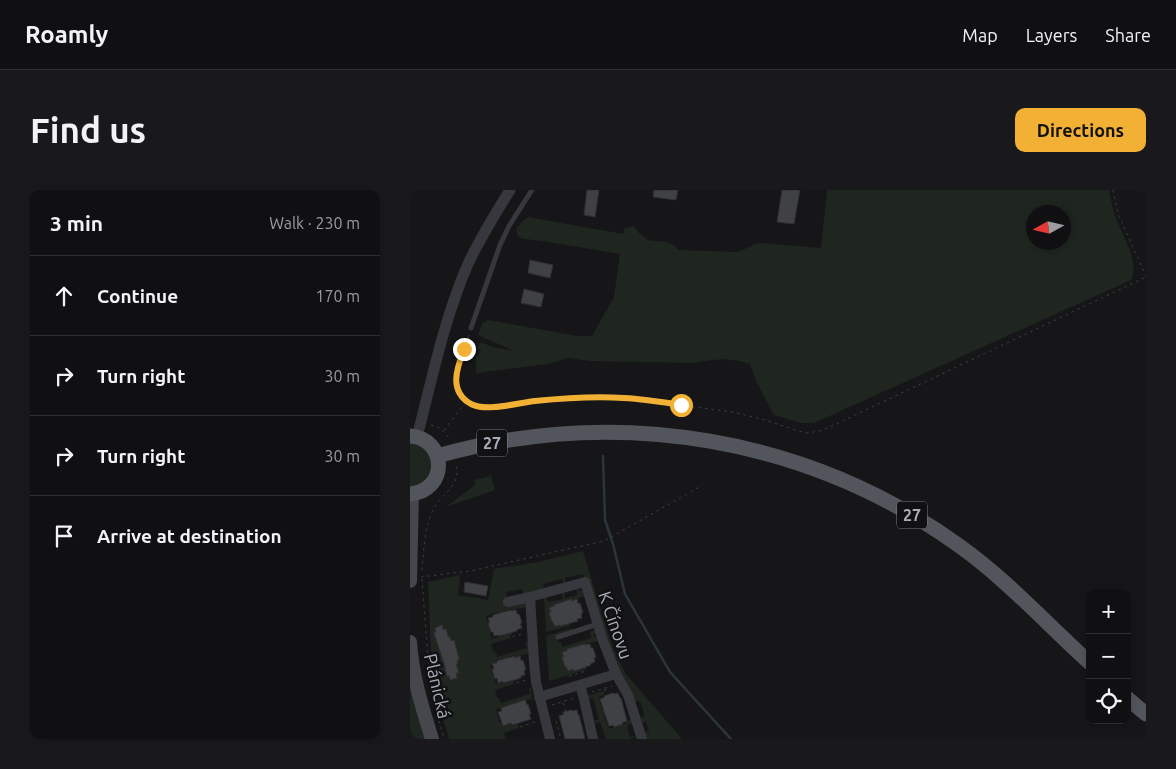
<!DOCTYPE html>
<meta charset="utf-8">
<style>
body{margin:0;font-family:Ubuntu,sans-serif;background:#19191b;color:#f1f3f6}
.controls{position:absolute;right:15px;bottom:15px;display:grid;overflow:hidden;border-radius:10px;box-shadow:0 2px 8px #0003}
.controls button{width:45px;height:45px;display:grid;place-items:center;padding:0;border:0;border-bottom:1px solid #303032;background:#101012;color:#f1f3f6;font:25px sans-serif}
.compass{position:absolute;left:616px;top:15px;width:45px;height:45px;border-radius:50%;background:#101012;box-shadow:0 2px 8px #0003;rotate:262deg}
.stop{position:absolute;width:15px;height:15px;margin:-11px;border:4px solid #f2b134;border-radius:50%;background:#fff}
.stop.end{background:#f2b134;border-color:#fff;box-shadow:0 1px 5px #0008}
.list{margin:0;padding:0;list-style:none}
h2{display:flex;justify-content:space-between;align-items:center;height:65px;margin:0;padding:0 20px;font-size:21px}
h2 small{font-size:16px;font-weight:400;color:#9c9d9f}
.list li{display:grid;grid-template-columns:32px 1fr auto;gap:15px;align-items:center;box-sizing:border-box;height:80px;padding:0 20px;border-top:1px solid #303032}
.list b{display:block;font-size:19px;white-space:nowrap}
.list em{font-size:16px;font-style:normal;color:#9c9d9f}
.icon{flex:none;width:28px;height:28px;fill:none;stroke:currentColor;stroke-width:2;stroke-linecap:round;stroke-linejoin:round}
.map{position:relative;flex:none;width:736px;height:549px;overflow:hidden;border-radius:10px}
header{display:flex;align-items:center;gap:30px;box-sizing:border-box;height:70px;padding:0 25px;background:#101012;border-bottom:1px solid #303032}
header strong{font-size:24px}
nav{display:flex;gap:28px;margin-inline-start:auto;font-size:18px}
.intro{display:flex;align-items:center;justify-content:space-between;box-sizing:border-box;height:120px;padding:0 30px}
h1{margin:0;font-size:35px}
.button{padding:12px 22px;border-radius:10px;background:#f2b134;color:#111;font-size:18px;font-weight:700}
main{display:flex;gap:30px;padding:0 30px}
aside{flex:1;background:#101012;border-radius:10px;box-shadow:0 2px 8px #0003}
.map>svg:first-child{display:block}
.green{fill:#1e261f;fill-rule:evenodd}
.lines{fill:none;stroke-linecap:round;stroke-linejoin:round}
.stream{stroke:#2c353c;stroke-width:2.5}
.building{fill:#404145;stroke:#303034}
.path{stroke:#3d3f44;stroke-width:1;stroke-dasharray:2.5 4;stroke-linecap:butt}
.service{stroke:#37383d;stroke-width:5}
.minor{stroke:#37383d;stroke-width:10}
.tertiary{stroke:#37383d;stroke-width:11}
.secondary{stroke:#45474d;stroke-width:14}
.primary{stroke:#53555c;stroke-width:15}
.route{stroke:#f2b134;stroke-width:6}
.labels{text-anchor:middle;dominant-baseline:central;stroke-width:5;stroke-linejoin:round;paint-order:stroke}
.shield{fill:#111113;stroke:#7b7e86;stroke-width:1}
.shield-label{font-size:16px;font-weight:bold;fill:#a8adb8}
.street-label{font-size:18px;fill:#a8adb8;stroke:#111113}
</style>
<header>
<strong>Roamly</strong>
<nav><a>Map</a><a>Layers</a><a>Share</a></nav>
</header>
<div class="intro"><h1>Find us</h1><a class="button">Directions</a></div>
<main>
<aside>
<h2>3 min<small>Walk · 230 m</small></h2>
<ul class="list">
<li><svg class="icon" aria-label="ahead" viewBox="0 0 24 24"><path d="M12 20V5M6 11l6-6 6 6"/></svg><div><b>Continue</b></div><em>170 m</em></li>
<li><svg class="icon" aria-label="right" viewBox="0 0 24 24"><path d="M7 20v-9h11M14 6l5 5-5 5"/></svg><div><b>Turn right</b></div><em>30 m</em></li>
<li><svg class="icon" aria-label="right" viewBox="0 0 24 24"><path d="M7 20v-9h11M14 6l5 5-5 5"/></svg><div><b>Turn right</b></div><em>30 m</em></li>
<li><svg class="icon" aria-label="arrive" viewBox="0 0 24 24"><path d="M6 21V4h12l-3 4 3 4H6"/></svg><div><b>Arrive at destination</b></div></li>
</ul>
</aside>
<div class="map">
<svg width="736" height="549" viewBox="0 0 736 549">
<rect width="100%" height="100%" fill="#161618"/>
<path class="green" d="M 417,0 L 699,0 C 701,8 702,16 704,23 C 710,42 731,72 721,90 L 404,233 L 392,233 L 364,225 L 347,193 L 340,174 L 330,171 L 312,169 L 281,173 L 180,171 L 158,168 L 138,174 L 66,183 L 66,166 L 68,166 L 70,159 L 68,159 L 70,152 L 86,158 L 102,160 L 68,145 L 72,134 L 78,130 L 167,146 L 182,146 L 204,107 L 210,64 L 139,52 L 116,49 L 110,48 L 107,44 L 106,39 L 112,32 L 118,27 L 213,44 L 215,38 L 224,36 L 229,43 L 238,50 L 256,52 L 264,55 L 268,60 L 328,62 L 348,53 L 411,58 ZM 624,22 L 654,22 L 654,52 L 624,52 Z
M 0,253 C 14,256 25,265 20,281 C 19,286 16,291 12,294 C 9,296 3,296 0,297 Z
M 81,286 L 85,300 L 36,317 L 65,295 L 65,290 Z
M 173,361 L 201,453 L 215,483 L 272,549 L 232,549 L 233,543 L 239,541 L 236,532 L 231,533 L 229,528 L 235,526 L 230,511 L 225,512 L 213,490 L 173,384 L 155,388 L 156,394 L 154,395 L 152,389 L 133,394 L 134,399 L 113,404 L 112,399 L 96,402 L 97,408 L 115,413 L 116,417 L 102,420 L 101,419 L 94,421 L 95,424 L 90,426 L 89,422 L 76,426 L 82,449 L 95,445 L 95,444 L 99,443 L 101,448 L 81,454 L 83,461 L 86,462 L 87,467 L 117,458 L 115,453 L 118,451 L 119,463 L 106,467 L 105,465 L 98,467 L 99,471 L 94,472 L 93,469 L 86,471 L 86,473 L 80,475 L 86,494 L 93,492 L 93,494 L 103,489 L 104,494 L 85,500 L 87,507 L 89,509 L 91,513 L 120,504 L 119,499 L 121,497 L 122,509 L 104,513 L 105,515 L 99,515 L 86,519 L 89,532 L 91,532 L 92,536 L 101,534 L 102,536 L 108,534 L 109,538 L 94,543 L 96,549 L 39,549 C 33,529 28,509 25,489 C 19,457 20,424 18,392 L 50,385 L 48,405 L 78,410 L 84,379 L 128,372 Z
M 166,399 L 173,401 L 175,406 L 162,411 L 144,415 L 144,416 L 139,418 L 141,422 L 139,423 L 142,432 L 143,432 L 145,436 L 150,435 L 151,436 L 159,432 L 160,436 L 136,442 L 134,407 L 136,407 L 138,412 L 153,409 L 152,403 L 154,402 L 155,408 L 167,405 Z
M 162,438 L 162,440 L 146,445 L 148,452 L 151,453 L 152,457 L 181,448 L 180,442 L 185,440 L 186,443 L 184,444 L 185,447 L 188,447 L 188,451 L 157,459 L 157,461 L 153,462 L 154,467 L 152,468 L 155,476 L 156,476 L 158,480 L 163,479 L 164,481 L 173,476 L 174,480 L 140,491 L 139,490 L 136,446 Z
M 0,491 L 18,549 L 0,549 Z
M 193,501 L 195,504 L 189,507 L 192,520 L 195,520 L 196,524 L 194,526 L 199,539 L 217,533 L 217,531 L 221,530 L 222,534 L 217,535 L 220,547 L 226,546 L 227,547 L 220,549 L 196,549 L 190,532 L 185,533 L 184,532 L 184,531 L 189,529 L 183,508 L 178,509 L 176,506 Z"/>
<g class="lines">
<path class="stream" d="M 193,266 L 195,330 L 203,354 L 215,404 L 260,482 L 321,549"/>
</g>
<path class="building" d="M 177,0 L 189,0 L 185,27 L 174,25 Z
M 244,0 L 268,0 L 266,10 L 243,7 Z
M 372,0 L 390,0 L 384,34 L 367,32 Z
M 120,70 L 143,75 L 140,88 L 118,83 Z
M 114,99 L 134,104 L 131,117 L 111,113 Z
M 55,392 L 78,396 L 76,406 L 54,402 Z
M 161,409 L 162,411 L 167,409 L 168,414 L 170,413 L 173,423 L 171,423 L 172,428 L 167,429 L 168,431 L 150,436 L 150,435 L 145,436 L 143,432 L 142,432 L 139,423 L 141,422 L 139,418 L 144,416 L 144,415 Z
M 101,420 L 101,421 L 106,420 L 107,424 L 109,424 L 112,433 L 110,434 L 112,438 L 106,440 L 107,441 L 89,446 L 89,445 L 84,446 L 83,442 L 81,442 L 78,433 L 80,433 L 78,428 L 83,427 L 83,425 Z
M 32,435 L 33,440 L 36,439 L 38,447 L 40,447 L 41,451 L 44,450 L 49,469 L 47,470 L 48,474 L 46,474 L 49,483 L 46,483 L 47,488 L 40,490 L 39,486 L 37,486 L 34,473 L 24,443 L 26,442 L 25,438 Z
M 175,454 L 175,455 L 180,454 L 181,458 L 183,458 L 186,467 L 184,468 L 185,472 L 180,474 L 181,475 L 170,479 L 163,481 L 163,479 L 158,481 L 156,476 L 155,477 L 152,467 L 154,467 L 152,462 L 157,461 L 157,459 Z
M 105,466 L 105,468 L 110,466 L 111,471 L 113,470 L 116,480 L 114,480 L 115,485 L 111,486 L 111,488 L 93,493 L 93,491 L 88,493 L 87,488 L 85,489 L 82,479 L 84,479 L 82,474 L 87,473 L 87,471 Z
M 203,503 L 204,504 L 208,503 L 210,508 L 211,508 L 217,531 L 212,533 L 213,534 L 204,537 L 203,535 L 199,536 L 190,509 L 195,507 L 194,506 Z
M 115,510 L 117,515 L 118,514 L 121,524 L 119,524 L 121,529 L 102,535 L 101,533 L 93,536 L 88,522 L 92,521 L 91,518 Z
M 162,520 L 163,521 L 167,520 L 168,525 L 169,525 L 175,549 L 155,549 L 149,526 L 154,524 L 153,522 Z"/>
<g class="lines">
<path class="path" d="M 703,0 L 708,24 L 736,86
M 59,145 L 47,180 L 46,192 L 47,197 L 53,207 L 62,214 L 67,216 L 79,218 L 112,212 L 149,209 L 215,208 L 323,222 L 355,230 L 392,242 L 398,243 L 409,241 L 422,236 L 736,87
M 21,235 C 30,237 36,242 40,251
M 34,240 L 56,212
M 12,380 C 14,360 14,336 24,318 C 33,302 52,295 46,274
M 11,387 L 60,381 L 194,351 L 291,296
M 12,389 L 19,480 L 26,520 L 34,549
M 100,442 L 101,447 L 112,444
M 159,486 L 176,481 L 174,476
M 104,488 L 105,493 L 116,490
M 195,499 L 197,505
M 182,502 L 202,496
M 153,513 L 156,522
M 142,515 L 164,508
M 108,531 L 110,537 L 127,531
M 146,531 L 151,549"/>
<path class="service" d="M 61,138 L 90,55 L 99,36 L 122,0
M 148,447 L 188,434"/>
<path class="minor" d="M 120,407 L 175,392 L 192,448 L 206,484
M 98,412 L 120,407 L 124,472 L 126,492 L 140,549
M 170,495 L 174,509 L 183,549
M 129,507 L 206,484 L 218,505 L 232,549"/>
<path class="tertiary" d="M 7,247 C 22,189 34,129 58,74 C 70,48 85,24 100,0"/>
<path class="secondary" d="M 0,391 L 2,304
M 0,452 C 2,485 12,517 22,549"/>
<path class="primary" d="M 0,246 C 38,249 38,301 0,304
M 27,266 C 208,215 399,247 551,357 C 598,391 637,434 680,473
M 717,508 L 736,524"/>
</g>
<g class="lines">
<path class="route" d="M 54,159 C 47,178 38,201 61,214 C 76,222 108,213 125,211 C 154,208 185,206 214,208 C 233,209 252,212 271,215"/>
</g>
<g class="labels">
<g class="shield">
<rect x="67" y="239.5" width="30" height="27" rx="4"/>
<rect x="487" y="311.5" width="30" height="27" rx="4"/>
</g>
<g class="shield-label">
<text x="82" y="253">27</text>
<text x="502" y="325">27</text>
</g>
<g class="street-label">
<text transform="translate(206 435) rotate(71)">K Čínovu</text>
<text transform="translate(28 496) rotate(77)">Plánická</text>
</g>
</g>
</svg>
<div class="controls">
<button>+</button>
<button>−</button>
<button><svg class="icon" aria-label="locate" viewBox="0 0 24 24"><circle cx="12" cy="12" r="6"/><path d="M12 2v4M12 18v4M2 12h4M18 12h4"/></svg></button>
</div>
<svg class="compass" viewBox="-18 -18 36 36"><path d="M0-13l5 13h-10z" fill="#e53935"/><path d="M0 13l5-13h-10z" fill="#9c9d9f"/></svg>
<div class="stop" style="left:271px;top:215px"></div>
<div class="stop end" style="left:54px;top:159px"></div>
</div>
</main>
